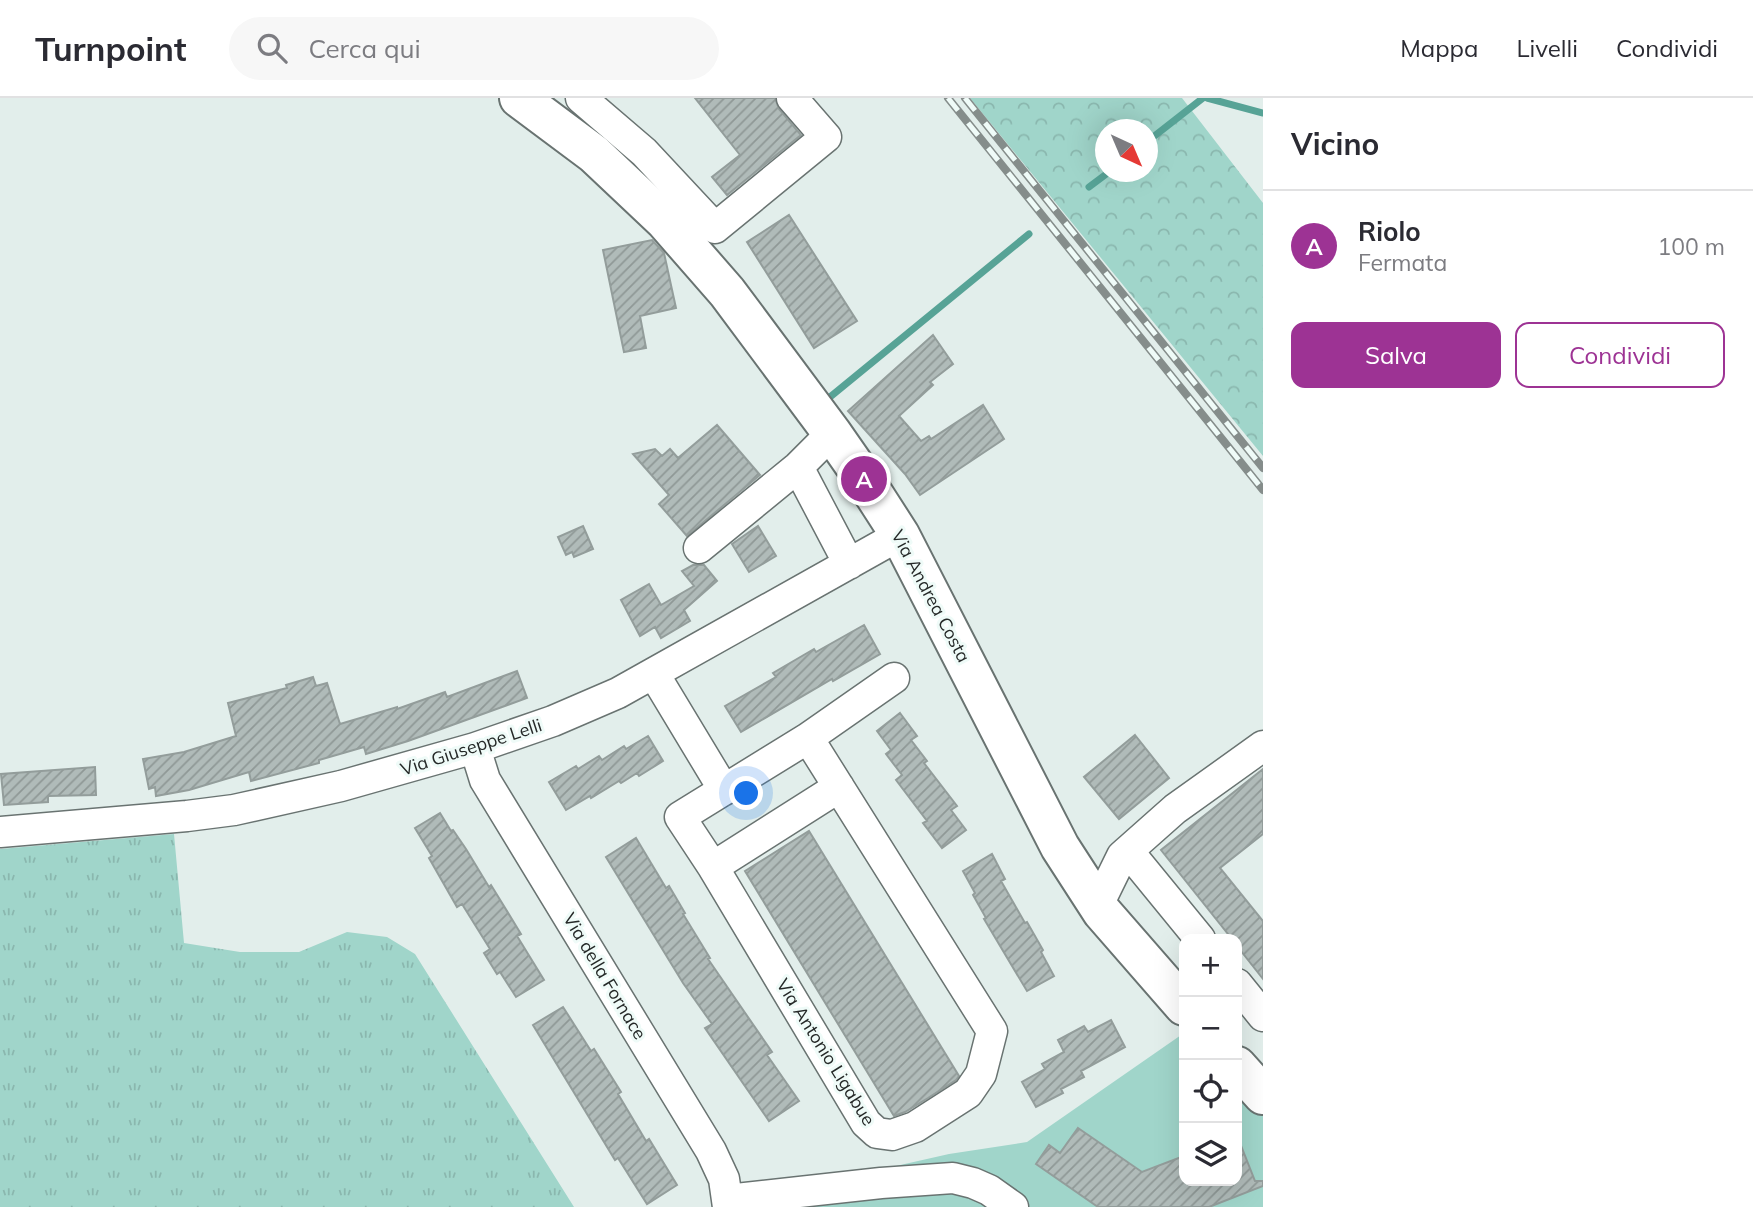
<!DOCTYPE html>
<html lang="it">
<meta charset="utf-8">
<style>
body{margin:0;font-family:Mulish,sans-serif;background:#f7f7f7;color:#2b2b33}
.controls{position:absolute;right:21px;bottom:21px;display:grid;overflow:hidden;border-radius:14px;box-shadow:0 7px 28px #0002}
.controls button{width:63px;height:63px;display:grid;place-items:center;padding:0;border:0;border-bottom:2px solid #e1e1e2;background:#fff;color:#2b2b33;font:35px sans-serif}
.compass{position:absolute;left:1095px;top:21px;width:63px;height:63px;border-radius:50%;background:#fff;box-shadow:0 7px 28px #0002;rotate:136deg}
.you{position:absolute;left:747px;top:696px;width:24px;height:24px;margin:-18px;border:5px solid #fff;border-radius:50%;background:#1a73e8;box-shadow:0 0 0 10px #1a73e833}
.badge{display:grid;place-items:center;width:46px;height:46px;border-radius:50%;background:#9d3394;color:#fff;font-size:23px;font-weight:700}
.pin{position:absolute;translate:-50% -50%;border:4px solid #fff;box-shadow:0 2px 7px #0006}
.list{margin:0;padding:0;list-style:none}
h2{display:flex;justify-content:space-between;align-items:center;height:91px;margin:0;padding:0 28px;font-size:30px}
h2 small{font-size:23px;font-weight:400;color:#7c7c81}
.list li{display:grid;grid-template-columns:46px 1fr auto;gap:21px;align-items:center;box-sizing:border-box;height:112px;padding:0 28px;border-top:2px solid #e1e1e2}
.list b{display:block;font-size:26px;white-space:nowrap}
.list p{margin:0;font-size:23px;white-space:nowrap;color:#7c7c81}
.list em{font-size:23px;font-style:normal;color:#7c7c81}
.actions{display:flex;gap:14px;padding:21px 28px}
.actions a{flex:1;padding:16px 0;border:2px solid #9d3394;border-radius:14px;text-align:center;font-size:24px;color:#9d3394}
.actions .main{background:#9d3394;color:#fff}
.icon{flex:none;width:38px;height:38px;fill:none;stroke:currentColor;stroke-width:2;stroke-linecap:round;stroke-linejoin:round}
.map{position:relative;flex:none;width:1263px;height:1109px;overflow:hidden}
header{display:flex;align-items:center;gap:42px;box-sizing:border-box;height:98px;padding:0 35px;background:#fff;border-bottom:2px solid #e1e1e2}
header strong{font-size:33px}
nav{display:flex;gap:38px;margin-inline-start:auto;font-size:24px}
.search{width:490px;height:63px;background:#f7f7f7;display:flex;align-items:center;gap:18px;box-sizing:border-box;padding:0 24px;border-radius:38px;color:#7c7c81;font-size:26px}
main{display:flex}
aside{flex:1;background:#fff}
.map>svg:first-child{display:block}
.grass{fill:url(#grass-tufts)}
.forest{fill:url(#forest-crowns);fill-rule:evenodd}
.green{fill:#a0d5ca}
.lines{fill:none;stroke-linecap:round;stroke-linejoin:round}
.stream{stroke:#57a396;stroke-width:7}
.building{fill:url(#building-hatch);stroke:#939d9b;stroke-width:2}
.minor-casing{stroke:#697371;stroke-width:33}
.major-casing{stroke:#697371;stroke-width:42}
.minor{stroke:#fff;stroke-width:30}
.major{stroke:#fff;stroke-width:38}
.rail-casing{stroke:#858d8b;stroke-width:8}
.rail{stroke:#effbf8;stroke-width:5;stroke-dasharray:16;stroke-linecap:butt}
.labels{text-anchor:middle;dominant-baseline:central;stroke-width:6;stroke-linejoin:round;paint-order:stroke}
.street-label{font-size:18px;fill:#252928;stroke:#effbf8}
</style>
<header>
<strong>Turnpoint</strong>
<div class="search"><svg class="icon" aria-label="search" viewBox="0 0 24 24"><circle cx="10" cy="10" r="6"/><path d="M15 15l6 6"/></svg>Cerca qui</div>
<nav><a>Mappa</a><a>Livelli</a><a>Condividi</a></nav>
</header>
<main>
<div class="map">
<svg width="1263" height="1109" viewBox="0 0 1263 1109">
<defs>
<pattern id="grass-tufts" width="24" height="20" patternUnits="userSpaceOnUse" patternTransform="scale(1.75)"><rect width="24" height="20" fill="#a0d5ca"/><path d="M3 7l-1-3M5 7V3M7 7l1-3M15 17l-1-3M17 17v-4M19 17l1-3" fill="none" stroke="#8ab7ae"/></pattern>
<pattern id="forest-crowns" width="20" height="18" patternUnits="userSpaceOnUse" patternTransform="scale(1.75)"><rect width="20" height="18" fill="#a0d5ca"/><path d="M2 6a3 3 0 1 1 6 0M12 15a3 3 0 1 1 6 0" fill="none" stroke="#8ab7ae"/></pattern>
<pattern id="building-hatch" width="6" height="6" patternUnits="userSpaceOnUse" patternTransform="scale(1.75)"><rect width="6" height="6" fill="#b0bbb9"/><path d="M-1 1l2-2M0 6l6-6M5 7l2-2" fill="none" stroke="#8f9896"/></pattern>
</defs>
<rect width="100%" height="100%" fill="#e2eeeb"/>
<path class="grass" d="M 174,736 L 184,845 L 240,854 L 299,854 L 347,834 L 387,839 L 415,856 L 574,1109 L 0,1109 L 0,751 Z"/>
<path class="forest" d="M 970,0 L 1182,0 L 1263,105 L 1263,358 ZM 1106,32 L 1148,32 L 1148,74 L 1106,74 Z"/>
<path class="green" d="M 1184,935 L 1184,1083 L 1237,1083 L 1237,973 L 1263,999 L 1263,1109 L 715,1109 L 949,1056 L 1027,1044 Z"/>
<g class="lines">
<path class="stream" d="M 1207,0 L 1263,15
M 1148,43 L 1203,0
M 1089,89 L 1109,74
M 830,299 L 1029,136"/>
</g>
<path class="building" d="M 695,0 L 775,0 L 779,11 L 801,37 L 727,97 L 712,79 L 740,57 Z
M 789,117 L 857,223 L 814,250 L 747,144 Z
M 652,142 L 664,155 L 676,210 L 640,218 L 646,250 L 624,254 L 603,152 Z
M 933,237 L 953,266 L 930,284 L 933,287 L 899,318 L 921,343 L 929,338 L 931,341 L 983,307 L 1004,341 L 920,397 L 905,376 L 848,313 Z
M 717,327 L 760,377 L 687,438 L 659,406 L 669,397 L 633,356 L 655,351 L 662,358 L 670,351 L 678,360 Z
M 583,428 L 593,451 L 574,459 L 572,454 L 566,457 L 558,439 Z
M 758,428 L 776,458 L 749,474 L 732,446 Z
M 693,467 L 704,467 L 717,483 L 684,512 L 690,523 L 661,540 L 655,529 L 640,538 L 621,502 L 649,486 L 661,507 L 694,488 L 682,473 Z
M 864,527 L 880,556 L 833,583 L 832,581 L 741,634 L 725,608 L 776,579 L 773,575 L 802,558 L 814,551 L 816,554 Z
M 517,573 L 527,600 L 408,643 L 366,656 L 364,649 L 319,662 L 319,665 L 251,683 L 249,674 L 189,692 L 156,698 L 155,689 L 149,691 L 143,661 L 184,654 L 236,638 L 228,605 L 287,590 L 286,587 L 313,579 L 316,588 L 327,585 L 340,626 L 397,609 L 397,611 L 445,594 L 447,599 Z
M 900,615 L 917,638 L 911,642 L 927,663 L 924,665 L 957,708 L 951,712 L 966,732 L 942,750 L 923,725 L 927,723 L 896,682 L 902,677 L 886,656 L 891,652 L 877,633 Z
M 1135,637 L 1169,680 L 1119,721 L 1084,679 Z
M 648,638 L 663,663 L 639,678 L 637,675 L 621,685 L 619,683 L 591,700 L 590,698 L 566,712 L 549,684 L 576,668 L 578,671 L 599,658 L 602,662 L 624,648 L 626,651 Z
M 95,669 L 96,697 L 48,698 L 48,704 L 4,707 L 1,676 Z
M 1263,671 L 1263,736 L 1220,770 L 1263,823 L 1263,881 L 1237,848 L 1237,841 L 1232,841 L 1161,752 Z
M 440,715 L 451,733 L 453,732 L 466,751 L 489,789 L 491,787 L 521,836 L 517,838 L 544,882 L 516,899 L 500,874 L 497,876 L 484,855 L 490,851 L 462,806 L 457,809 L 429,760 L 432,758 L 415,730 Z
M 809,733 L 959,978 L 956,982 L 928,1000 L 905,1014 L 894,1018 L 745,773 Z
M 636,740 L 666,790 L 669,788 L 685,815 L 683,816 L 710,860 L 708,861 L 772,954 L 767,957 L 799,1003 L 769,1023 L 705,930 L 712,926 L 683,885 L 606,759 Z
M 992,756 L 1005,781 L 1001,783 L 1025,825 L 1027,824 L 1043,852 L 1041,854 L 1054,878 L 1027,893 L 984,821 L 986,820 L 973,797 L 975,795 L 963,773 Z
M 563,909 L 591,953 L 594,951 L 621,994 L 618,996 L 646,1043 L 649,1041 L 677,1087 L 647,1106 L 618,1060 L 615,1062 L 533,927 Z
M 1111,922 L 1125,949 L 1081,973 L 1084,979 L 1061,991 L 1063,995 L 1036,1009 L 1022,984 L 1045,971 L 1042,966 L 1064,954 L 1058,942 L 1084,928 L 1088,934 Z
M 1078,1030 L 1142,1074 L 1184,1058 L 1184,1083 L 1237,1083 L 1238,1040 L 1255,1083 L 1263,1083 L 1263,1088 L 1209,1109 L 1098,1109 L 1036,1066 L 1049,1047 L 1060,1055 Z"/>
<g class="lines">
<defs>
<path id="minor" d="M 581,0 L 644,54 L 715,130 L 826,39 L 792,0
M 798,369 L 849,466
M 699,450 L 798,369 L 832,335
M 654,576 L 724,692
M 808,640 L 992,933 L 981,976 L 968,995 L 915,1029 L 892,1037 L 877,1035 L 866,1025 L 713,769 L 680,719 Z
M 808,640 L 894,580
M 475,650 L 485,682 L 711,1053 L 724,1081 L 728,1109
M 0,734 L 187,718 L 234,712 L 341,688 L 475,650 L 553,623 L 618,595 L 900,437
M 1128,753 L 1200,841
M 713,769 L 839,689
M 1098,807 L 1122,758 L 1175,711 L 1263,648
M 1237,886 L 1263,918
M 727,1102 L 881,1085 L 953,1080 L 973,1085 L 989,1092 L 1013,1109"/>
<path id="major" d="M 519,0 L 594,56 L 665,123 L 727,194 L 832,335 L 864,381 L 900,437 L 1060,749 L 1102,814 L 1184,908
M 1237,968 L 1263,997"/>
</defs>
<use href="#minor" class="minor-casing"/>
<use href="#major" class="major-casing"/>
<use href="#minor" class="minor"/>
<use href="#major" class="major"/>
<defs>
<path id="rail" d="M 948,0 L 1263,392
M 965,0 L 1263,370"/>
</defs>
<use href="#rail" class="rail-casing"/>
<use href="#rail" class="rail"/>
</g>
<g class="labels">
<g class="street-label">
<text transform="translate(931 498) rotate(62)">Via Andrea Costa</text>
<text transform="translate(471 649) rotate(-18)">Via Giuseppe Lelli</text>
<text transform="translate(605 878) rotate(59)">Via della Fornace</text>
<text transform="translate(826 954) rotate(58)">Via Antonio Ligabue</text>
</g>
</g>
</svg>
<div class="controls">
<button>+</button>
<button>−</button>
<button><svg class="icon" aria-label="locate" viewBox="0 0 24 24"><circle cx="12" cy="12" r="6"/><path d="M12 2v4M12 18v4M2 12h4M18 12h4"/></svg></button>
<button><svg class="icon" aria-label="layers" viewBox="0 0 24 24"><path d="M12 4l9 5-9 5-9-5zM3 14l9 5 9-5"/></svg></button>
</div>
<svg class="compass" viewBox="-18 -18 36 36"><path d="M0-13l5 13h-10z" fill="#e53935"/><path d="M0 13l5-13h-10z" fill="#7c7c81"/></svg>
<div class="you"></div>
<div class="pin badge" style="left:864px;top:381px">A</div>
</div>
<aside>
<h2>Vicino<small></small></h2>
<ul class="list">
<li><span class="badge">A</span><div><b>Riolo</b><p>Fermata</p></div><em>100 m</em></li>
</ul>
<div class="actions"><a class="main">Salva</a><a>Condividi</a></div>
</aside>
</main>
